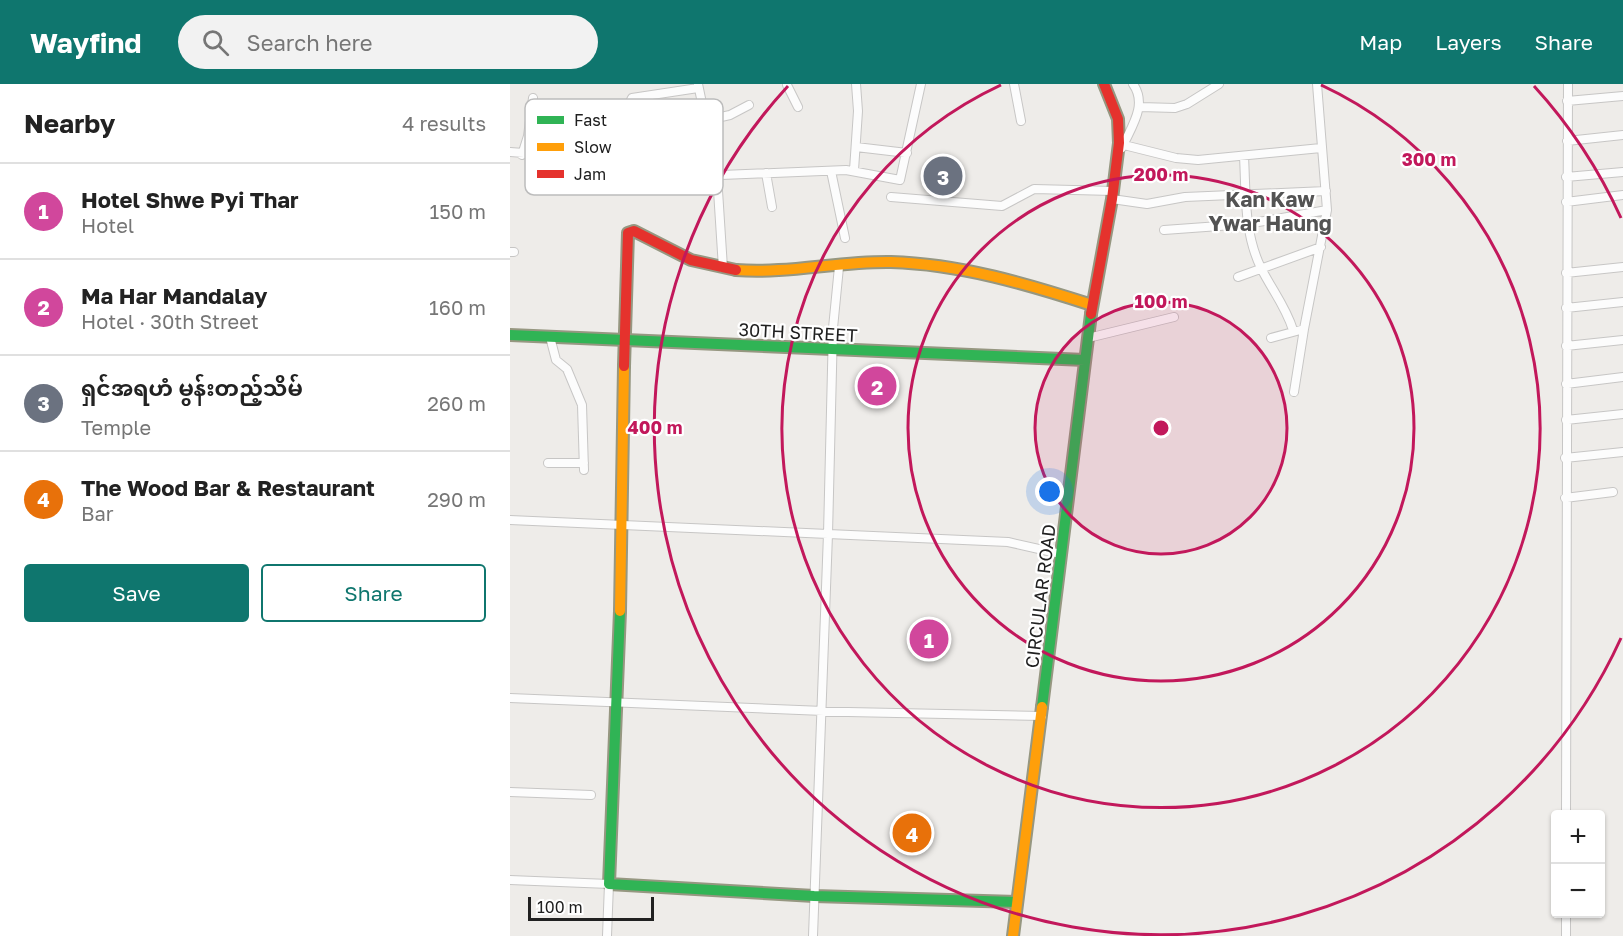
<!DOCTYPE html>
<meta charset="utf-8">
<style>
body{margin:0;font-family:"Golos Text","Noto Sans Myanmar",sans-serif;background:#f2f2f2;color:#222}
.controls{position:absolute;right:18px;bottom:18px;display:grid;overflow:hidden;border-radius:6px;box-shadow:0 2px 4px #0004}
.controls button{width:54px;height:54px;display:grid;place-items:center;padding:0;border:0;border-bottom:2px solid #e0e0e0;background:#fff;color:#222;font:30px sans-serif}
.scale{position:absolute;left:18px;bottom:15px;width:126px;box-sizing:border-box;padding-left:6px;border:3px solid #202020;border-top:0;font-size:16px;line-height:21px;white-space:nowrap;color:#202020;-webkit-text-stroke:4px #fff;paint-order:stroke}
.you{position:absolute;left:540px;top:408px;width:21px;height:21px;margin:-15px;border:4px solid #fff;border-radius:50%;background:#1a73e8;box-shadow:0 0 0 9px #1a73e833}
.badge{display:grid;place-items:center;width:39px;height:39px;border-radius:50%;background:#0f766e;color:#fff;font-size:20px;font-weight:700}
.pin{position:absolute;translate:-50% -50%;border:3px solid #fff;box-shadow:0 2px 6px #0006}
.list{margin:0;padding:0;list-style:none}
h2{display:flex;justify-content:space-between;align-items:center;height:78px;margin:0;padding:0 24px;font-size:26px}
h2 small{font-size:20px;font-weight:400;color:#767676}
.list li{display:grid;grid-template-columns:39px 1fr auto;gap:18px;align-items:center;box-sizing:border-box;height:96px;padding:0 24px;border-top:2px solid #e0e0e0}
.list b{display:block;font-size:22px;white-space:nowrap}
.list p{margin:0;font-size:20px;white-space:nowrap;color:#767676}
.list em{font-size:20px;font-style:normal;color:#767676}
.actions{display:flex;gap:12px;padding:18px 24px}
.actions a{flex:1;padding:14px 0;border:2px solid #0f766e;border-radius:6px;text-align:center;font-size:21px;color:#0f766e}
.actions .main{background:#0f766e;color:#fff}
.icon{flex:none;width:33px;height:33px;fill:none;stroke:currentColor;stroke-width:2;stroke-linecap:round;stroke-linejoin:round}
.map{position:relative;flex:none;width:1113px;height:852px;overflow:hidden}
header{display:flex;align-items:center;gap:36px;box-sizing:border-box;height:84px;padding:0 30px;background:#0f766e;color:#fff}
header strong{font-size:28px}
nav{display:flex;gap:33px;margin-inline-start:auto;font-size:21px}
.search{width:420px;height:54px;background:#f2f2f2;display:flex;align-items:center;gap:15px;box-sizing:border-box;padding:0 21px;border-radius:33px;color:#767676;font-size:22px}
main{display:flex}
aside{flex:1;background:#fff}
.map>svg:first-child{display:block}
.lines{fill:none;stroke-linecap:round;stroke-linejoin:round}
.street-casing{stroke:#c7c6c5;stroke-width:10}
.fast-casing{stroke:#969781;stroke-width:14}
.slow-casing{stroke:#969781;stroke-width:14}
.jam-casing{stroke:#969781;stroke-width:14}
.street{stroke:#fcfcfc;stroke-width:8}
.fast{stroke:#30b455;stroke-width:10}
.slow{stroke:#ff9f0a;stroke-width:10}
.jam{stroke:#e5322d;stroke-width:10}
.ring{fill:none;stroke:#c2185b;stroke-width:3}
.labels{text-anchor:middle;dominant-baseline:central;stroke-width:4.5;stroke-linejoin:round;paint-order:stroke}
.street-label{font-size:18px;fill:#202020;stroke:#fff}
.quarter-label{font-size:21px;font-weight:bold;fill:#535353;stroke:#fff}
.key{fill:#fff;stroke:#bcbcbc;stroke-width:1.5}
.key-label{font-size:16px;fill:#202020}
.centre{fill:#c2185b;stroke:#fff;stroke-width:3}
.ring-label{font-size:18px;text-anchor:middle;font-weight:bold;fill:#c2185b;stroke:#fff;stroke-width:4.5;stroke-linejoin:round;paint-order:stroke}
</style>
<header>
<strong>Wayfind</strong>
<div class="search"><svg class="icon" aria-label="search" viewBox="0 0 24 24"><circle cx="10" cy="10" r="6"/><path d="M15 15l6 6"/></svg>Search here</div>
<nav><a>Map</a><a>Layers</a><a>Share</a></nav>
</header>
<main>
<aside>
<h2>Nearby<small>4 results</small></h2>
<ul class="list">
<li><span class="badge" style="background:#d1479c">1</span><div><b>Hotel Shwe Pyi Thar</b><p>Hotel</p></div><em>150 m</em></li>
<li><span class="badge" style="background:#d1479c">2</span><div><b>Ma Har Mandalay</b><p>Hotel · 30th Street</p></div><em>160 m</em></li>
<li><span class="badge" style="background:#6b7280">3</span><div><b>ရှင်အရဟံ မွန်းတည့်သိမ်</b><p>Temple</p></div><em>260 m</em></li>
<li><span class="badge" style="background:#e8710a">4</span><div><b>The Wood Bar &amp; Restaurant</b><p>Bar</p></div><em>290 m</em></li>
</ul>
<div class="actions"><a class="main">Save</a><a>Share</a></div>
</aside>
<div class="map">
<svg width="1113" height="852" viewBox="0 0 1113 852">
<rect width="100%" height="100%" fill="#eeece9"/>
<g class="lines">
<defs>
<path id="street" d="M 188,0 L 207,91 L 213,184
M 504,0 L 511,37
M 807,0 L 817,126
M 277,1 L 288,23
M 1057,17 L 1113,12
M 630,23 L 665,24 L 677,20 L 709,0
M 193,37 L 220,31 L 239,21
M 117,51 L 116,26 L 122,14 L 188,4
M 1057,57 L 1113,51
M 614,61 L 666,74 L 688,76 L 811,64
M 346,63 L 397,69
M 612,64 C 621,43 638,21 623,0
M 0,68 L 81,74
M 12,71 L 18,52 L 23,14
M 734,72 C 736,111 734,149 751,184 C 762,206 776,223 783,246
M 344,86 L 348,27 L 346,0
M 321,87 L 335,154
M 256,89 L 262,123
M 163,93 L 336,86 L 390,96 L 411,0
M 1056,93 L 1113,88
M 381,113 L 492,122 L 524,105 L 603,107
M 602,115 L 637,120 L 675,113 L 816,107
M 1056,118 L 1113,111
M 654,146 L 737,140 L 817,126 L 794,245 L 761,254
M 0,168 L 4,168
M 1056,189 L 1113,183
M 728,193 L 811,163
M 1056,224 L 1113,218
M 40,253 L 46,276 L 57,285 L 72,321 L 74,386
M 578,254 L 664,233
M 1056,262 L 1113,256
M 1056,300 L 1113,293
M 784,308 L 794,245
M 1056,336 L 1113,330
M 1055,374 L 1113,368
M 38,379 L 74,379
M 1055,414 L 1103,408
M 0,436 L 318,450 L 323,244 L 329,183
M 0,614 L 338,628 L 532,632
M 0,708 L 81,711
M 1056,730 L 1058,0
M 0,796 L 99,800 L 97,852
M 303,852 L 318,450 L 498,458 L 551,470
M 1056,852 L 1056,830"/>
<path id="fast" d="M 0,251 L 575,276
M 110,527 L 99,800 L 304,812 L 507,818
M 532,623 L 581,230"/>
<path id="slow" d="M 226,186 C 278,190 329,177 381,178 C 450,180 517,200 582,221
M 110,527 L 114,282
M 503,852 L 532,623"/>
<path id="jam" d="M 581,230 L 602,115 L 609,59 L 608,35 L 594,0
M 114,282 L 118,149 L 124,147 L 181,176 L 226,186"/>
</defs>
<use href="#street" class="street-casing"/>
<use href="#fast" class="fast-casing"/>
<use href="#slow" class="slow-casing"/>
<use href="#jam" class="jam-casing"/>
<use href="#street" class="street"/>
<use href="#fast" class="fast"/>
<use href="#slow" class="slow"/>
<use href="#jam" class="jam"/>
</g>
<circle cx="651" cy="344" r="126" fill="#c2185b" fill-opacity=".12"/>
<g class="ring">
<circle cx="651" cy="344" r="126"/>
<circle cx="651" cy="344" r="253"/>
<path d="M811 1A379 379 0 1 1 491 1"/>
<path d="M1111 554A506 506 0 1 1 278 2M1024 2A506 506 0 0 1 1111 134"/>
</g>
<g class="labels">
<g class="street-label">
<text transform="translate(288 248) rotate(3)">30TH STREET</text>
<text transform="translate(530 512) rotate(-83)">CIRCULAR ROAD</text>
</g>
<g class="quarter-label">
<text x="760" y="115">Kan Kaw<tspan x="760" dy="24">Ywar Haung</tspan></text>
</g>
</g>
<rect x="15" y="15" width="198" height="96" rx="9" class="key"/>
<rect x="27" y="32" width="27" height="8" fill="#30b455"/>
<rect x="27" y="59" width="27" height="8" fill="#ff9f0a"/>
<rect x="27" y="86" width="27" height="8" fill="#e5322d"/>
<g class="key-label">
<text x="64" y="42">Fast</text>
<text x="64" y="69">Slow</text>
<text x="64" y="96">Jam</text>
</g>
<circle cx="651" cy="344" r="9" class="centre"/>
<g class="ring-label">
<text x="919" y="82">300 m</text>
<text x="651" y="97">200 m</text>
<text x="651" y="224">100 m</text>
<text x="145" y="350">400 m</text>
</g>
</svg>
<div class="controls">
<button>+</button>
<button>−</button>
</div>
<div class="scale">100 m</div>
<div class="you"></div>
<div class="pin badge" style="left:419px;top:555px;background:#d1479c">1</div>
<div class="pin badge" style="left:367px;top:302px;background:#d1479c">2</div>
<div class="pin badge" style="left:433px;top:92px;background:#6b7280">3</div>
<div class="pin badge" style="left:402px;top:749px;background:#e8710a">4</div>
</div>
</main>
